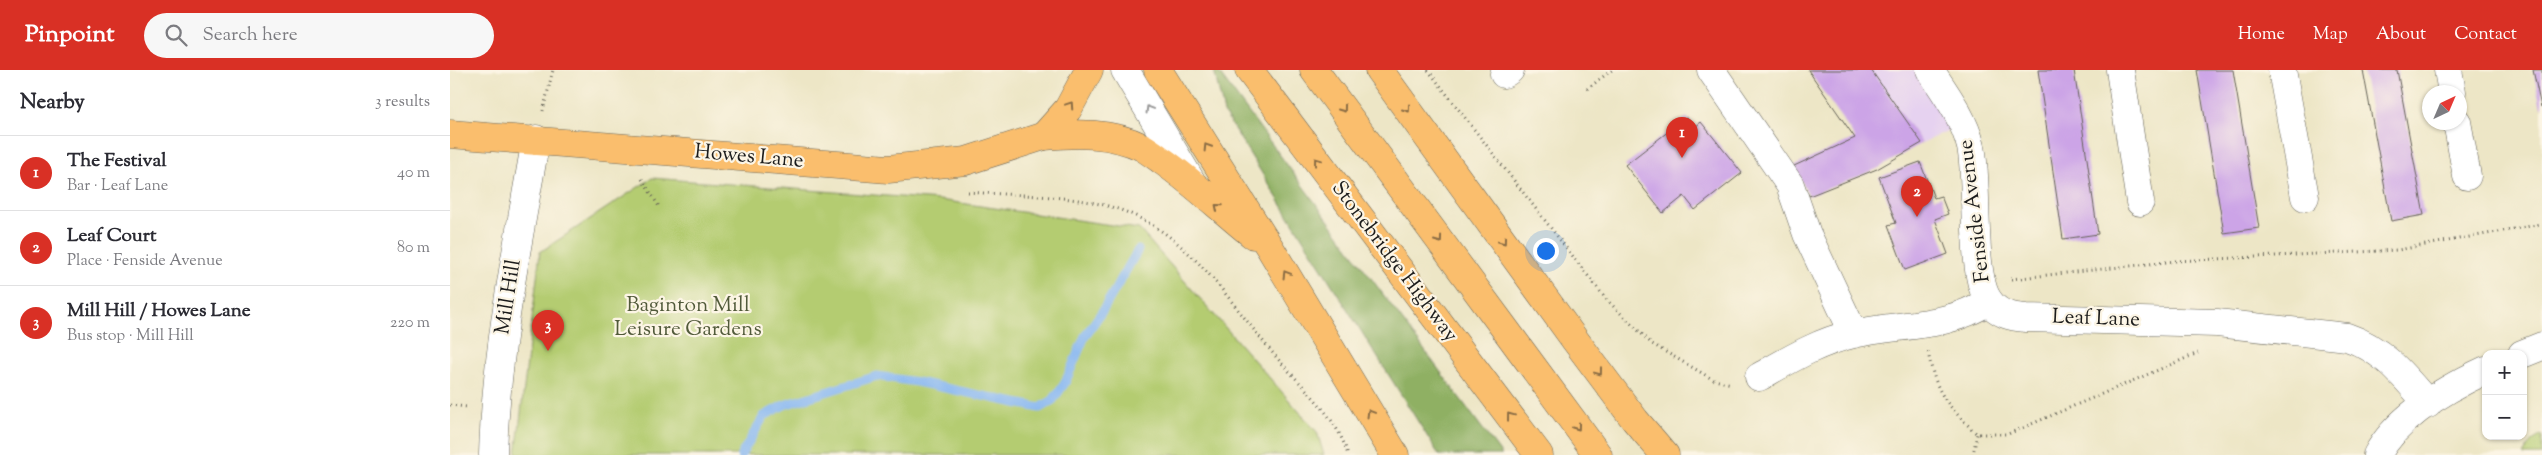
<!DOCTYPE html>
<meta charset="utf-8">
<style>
body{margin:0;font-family:"Sorts Mill Goudy",serif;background:#f7f7f7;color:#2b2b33}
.controls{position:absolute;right:15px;bottom:15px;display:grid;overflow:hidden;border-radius:10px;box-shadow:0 1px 4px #0004}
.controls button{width:45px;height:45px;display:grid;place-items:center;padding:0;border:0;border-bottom:1px solid #e1e1e2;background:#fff;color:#2b2b33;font:25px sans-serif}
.compass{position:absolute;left:1972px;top:15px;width:45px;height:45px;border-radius:50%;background:#fff;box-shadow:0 1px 4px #0004;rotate:44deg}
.you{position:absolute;left:1095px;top:180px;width:18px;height:18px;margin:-12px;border:4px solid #fff;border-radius:50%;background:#1a73e8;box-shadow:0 0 0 8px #1a73e833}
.badge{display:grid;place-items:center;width:32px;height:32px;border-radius:50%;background:#d93025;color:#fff;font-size:16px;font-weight:700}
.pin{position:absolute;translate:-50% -41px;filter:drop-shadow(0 1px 2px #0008)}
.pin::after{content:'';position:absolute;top:26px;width:18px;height:15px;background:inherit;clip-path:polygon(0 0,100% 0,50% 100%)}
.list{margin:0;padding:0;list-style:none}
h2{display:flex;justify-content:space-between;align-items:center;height:65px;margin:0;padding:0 20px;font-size:21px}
h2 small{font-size:16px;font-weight:400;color:#7c7c81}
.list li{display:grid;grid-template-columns:32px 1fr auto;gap:15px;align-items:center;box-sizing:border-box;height:75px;padding:0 20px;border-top:1px solid #e1e1e2}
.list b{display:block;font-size:19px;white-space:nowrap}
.list p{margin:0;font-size:16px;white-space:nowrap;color:#7c7c81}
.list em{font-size:16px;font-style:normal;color:#7c7c81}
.icon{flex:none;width:28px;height:28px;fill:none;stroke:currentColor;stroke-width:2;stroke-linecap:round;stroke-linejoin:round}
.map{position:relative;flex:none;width:2092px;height:385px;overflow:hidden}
header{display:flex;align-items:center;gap:30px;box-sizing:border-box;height:70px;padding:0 25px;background:#d93025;color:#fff}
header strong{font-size:24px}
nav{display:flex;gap:28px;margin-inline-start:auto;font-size:18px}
.search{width:350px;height:45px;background:#f7f7f7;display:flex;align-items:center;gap:12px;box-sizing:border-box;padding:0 18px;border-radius:28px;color:#7c7c81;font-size:19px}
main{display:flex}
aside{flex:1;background:#fff}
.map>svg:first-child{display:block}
.built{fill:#e6d2f0}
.green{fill:#b4cc71;stroke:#687446}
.forest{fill:#8fb063;stroke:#566640}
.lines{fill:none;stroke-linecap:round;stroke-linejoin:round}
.stream{stroke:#85b6f1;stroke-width:9}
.building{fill:#cca4e7}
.minor-casing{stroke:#656358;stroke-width:29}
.major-casing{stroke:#656358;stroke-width:29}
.highway-casing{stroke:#656358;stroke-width:29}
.path{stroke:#656358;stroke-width:3;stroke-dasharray:1 4;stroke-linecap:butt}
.minor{stroke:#fff;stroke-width:28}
.major{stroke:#fabe6d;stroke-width:28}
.highway{stroke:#fabe6d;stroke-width:28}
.oneway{stroke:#8b6d44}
.oneway2{stroke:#999}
.labels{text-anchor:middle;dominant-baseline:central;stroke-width:4.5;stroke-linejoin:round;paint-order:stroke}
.street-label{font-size:21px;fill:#1c1c1c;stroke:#fcf5e5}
.park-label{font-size:21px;fill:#515a3a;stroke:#fcf5e5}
</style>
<header>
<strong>Pinpoint</strong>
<div class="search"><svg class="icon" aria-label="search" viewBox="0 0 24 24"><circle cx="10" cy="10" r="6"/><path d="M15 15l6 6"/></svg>Search here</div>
<nav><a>Home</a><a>Map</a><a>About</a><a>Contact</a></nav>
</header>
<main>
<aside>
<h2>Nearby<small>3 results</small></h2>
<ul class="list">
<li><span class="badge">1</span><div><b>The Festival</b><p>Bar · Leaf Lane</p></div><em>40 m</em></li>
<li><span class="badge">2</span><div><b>Leaf Court</b><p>Place · Fenside Avenue</p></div><em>80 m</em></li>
<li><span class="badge">3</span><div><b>Mill Hill / Howes Lane</b><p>Bus stop · Mill Hill</p></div><em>220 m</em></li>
</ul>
</aside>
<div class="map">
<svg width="2092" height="385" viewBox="0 0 2092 385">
<rect width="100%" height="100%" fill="#fcf5e5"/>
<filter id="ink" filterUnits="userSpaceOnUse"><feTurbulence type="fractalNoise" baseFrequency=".02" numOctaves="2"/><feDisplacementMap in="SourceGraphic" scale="10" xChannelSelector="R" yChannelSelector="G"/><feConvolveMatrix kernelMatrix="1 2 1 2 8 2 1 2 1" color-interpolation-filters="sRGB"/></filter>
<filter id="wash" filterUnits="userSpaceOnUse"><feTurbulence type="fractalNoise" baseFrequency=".0096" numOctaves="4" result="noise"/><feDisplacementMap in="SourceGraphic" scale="20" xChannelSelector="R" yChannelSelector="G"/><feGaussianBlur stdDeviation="1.12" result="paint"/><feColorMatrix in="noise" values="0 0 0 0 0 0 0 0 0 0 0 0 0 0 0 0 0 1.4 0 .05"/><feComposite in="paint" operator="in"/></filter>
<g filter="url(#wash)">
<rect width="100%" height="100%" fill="#ede6c6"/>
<path class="built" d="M 1421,0 L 1466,0 L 1492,38 L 1503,58 L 1472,73 Z"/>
<path class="green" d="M 202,108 L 489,130 L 689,159 L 867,362 L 874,385 L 66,385 L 90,182 Z
M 2092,365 L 2092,385 L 2073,385 L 2082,371 Z"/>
<path class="forest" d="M 764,0 L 767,0 L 1052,385 L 989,385 L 774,43 Z"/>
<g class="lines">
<path class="stream" d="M 291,385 L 314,346 L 334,335 L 427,306 L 467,312 L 590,338 L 603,330 L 615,313 L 635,266 L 653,240 L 688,180"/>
</g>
<g id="blocks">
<path class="building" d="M 1358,0 L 1421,0 L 1472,73 L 1427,99 L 1359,126 L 1344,96 L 1405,68 Z
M 1588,0 L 1624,0 L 1648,164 L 1613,169 Z
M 1747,0 L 1783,0 L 1809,158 L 1774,163 Z
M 1913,0 L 1947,0 L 1974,145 L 1941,151 Z
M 2083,0 L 2092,0 L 2092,37 L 2091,37 Z
M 1237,47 L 1245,57 L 1251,52 L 1292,103 L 1245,140 L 1234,126 L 1213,143 L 1175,95 Z
M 1470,92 L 1484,128 L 1491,126 L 1498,144 L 1485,149 L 1498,184 L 1455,200 L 1438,155 L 1446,153 L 1429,107 Z"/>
</g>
</g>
<g filter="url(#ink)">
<use href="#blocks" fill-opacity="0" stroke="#656358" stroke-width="1"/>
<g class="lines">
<defs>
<path id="minor" d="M 675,0 L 741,111
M 1261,0 L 1340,115 L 1357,164 L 1404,264
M 1480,0 C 1496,24 1514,48 1521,77 C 1529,114 1520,206 1539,231 C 1548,244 1561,247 1576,248 L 1767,253 L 1897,267 C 1933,279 1954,306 1978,334
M 1670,0 L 1690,132
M 1832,0 L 1855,127
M 1998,0 L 2002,22
M 1054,4 L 1060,0
M 2007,52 L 2017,106
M 2072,284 L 2092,276
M 1309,307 C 1339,290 1368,272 1403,264 C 1450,253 1497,259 1538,231
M 43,385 C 46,278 68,174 86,69
M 1927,385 C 1948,346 1997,318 2036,300"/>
<path id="major" d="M 0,64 L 438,99 L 516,91 L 594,66"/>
<path id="highway" d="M 708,0 L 820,178 L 945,385
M 799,0 L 1089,385
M 864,0 L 1148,385
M 929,0 L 1125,270 L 1185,350 L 1215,385
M 594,66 C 627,63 661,62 692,77 C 699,81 707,87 714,92 C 745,114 773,141 803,165
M 594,66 L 618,39 L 639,0"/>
</defs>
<use href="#minor" class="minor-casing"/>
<use href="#major" class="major-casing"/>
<use href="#highway" class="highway-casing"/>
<path class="path" d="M 978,0 L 1156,229 L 1202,274 L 1264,310 L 1282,314
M 1137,19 L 1162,0
M 93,41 L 103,0
M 192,109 L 210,138
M 518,122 C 559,125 615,125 654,135 C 733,154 773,224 822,282 C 849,315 886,343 898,385
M 1561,209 L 1726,191 L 1948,180 L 2092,154
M 1478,282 C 1486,324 1496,334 1527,364 L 1558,364 L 1748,283
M 0,335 L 17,337
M 1523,385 L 1527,364"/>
<use href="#minor" class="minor"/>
<use href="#major" class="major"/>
<use href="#highway" class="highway"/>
</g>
<defs><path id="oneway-chevron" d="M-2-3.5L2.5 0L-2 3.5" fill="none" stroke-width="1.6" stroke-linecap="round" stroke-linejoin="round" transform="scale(1.25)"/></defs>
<g class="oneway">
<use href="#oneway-chevron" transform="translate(620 35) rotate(-56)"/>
<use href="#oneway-chevron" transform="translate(893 39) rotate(54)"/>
<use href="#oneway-chevron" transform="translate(957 39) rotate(54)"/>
<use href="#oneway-chevron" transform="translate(757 77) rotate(-122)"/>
<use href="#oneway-chevron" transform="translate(867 91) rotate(-127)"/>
<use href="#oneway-chevron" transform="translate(768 137) rotate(-140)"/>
<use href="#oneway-chevron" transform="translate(989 170) rotate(54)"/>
<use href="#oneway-chevron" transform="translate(1053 171) rotate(54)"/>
<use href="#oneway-chevron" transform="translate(836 204) rotate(-121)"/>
<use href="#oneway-chevron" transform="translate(1149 302) rotate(53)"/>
<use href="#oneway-chevron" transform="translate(920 343) rotate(-121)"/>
<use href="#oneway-chevron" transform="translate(1060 346) rotate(-127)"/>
<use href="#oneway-chevron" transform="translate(1127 357) rotate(54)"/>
</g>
<use class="oneway2" href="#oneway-chevron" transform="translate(699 39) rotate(-121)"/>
</g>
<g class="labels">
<g class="street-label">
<text transform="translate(299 87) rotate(5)">Howes Lane</text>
<text transform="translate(1525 141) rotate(-97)">Fenside Avenue</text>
<text transform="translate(944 192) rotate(53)">Stonebridge Highway</text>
<text transform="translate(59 227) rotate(-81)">Mill Hill</text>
<text transform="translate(1646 249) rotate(2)">Leaf Lane</text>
</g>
<g class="park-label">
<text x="238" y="236">Baginton Mill<tspan x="238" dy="24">Leisure Gardens</tspan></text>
</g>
</g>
</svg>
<div class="controls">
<button>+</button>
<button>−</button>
</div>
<svg class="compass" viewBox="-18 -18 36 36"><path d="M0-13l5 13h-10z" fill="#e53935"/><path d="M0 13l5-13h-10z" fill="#7c7c81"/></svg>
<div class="you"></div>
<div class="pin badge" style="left:1232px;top:88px">1</div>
<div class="pin badge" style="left:1467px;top:147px">2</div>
<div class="pin badge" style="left:98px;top:281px">3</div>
</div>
</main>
